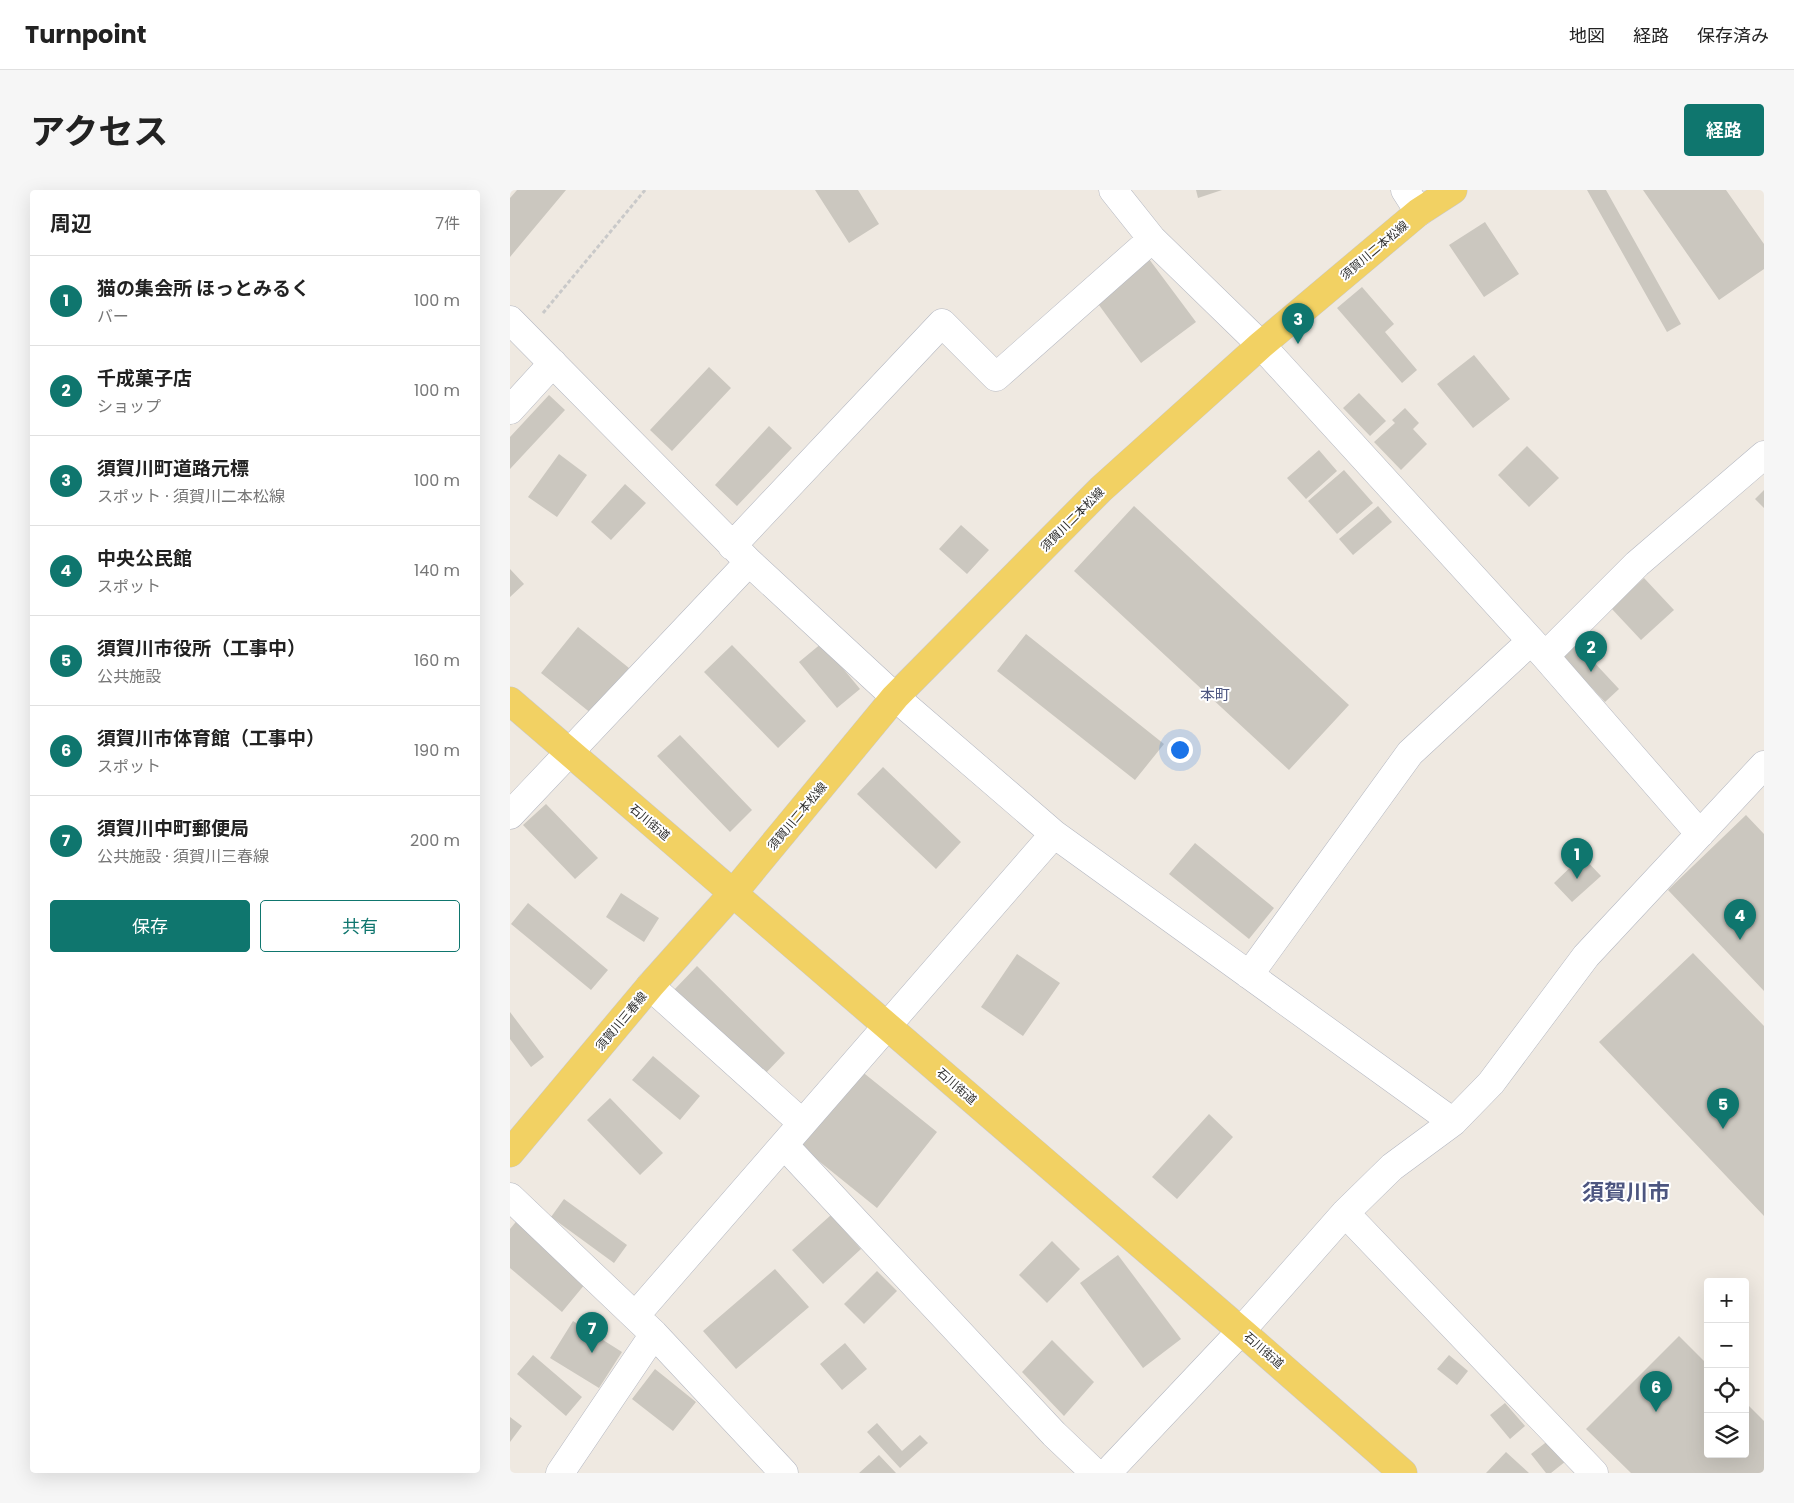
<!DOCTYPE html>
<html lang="ja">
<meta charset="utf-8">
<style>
body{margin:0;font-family:Poppins,"Noto Sans JP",sans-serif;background:#f6f6f6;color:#222}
.controls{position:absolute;right:15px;bottom:15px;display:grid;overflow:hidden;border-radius:5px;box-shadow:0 5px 20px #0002}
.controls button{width:45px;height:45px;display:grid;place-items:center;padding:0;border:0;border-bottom:1px solid #e0e0e0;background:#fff;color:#222;font:25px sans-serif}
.you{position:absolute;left:669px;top:559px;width:18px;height:18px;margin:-12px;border:4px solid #fff;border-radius:50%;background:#1a73e8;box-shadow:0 0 0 8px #1a73e833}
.badge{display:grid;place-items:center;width:32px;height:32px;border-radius:50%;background:#0f766e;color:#fff;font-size:16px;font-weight:700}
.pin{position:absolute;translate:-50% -41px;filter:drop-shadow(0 1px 2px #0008)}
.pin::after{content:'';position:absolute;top:26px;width:18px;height:15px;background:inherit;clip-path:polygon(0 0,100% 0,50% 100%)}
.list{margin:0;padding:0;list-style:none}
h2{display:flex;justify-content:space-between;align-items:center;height:65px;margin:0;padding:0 20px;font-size:21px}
h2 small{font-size:16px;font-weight:400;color:#767676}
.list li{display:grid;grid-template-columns:32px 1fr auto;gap:15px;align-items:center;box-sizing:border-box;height:90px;padding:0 20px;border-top:1px solid #e0e0e0}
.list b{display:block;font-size:19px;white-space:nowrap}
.list p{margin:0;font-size:16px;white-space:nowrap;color:#767676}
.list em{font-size:16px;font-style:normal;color:#767676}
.actions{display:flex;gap:10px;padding:15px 20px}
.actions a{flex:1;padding:11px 0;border:1px solid #0f766e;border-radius:5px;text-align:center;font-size:18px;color:#0f766e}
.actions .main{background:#0f766e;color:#fff}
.icon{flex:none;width:28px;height:28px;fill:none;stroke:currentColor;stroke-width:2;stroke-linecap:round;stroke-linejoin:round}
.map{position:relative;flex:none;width:1254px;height:1283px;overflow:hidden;border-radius:5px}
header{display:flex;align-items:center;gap:30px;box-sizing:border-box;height:70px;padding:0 25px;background:#fff;border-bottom:1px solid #e0e0e0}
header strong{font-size:24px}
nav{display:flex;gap:28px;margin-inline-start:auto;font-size:18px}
.intro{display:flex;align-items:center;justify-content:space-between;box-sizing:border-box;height:120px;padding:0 30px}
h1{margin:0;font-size:35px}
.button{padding:12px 22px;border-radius:5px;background:#0f766e;color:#fff;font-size:18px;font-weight:700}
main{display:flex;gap:30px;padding:0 30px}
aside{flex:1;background:#fff;border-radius:5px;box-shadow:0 5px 20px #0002}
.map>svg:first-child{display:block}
.building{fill:#cbc7bf}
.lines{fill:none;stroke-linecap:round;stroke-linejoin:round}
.minor-casing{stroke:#b4b7c1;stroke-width:29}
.major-casing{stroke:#c9c9c9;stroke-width:29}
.path{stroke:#c9c9c9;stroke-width:3;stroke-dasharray:4 2.5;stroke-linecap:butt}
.minor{stroke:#fff;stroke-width:28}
.major{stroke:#f2d163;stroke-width:28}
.labels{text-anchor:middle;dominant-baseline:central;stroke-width:4;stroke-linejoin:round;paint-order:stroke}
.street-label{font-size:12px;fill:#2e2e2e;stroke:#fff}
.quarter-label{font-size:15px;fill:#4d5680;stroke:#fff}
.town-label{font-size:22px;font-weight:bold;fill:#4d5680;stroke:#fff}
</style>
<header>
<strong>Turnpoint</strong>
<nav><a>地図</a><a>経路</a><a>保存済み</a></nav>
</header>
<div class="intro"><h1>アクセス</h1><a class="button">経路</a></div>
<main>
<aside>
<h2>周辺<small>7件</small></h2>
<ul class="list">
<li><span class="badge">1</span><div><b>猫の集会所 ほっとみるく</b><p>バー</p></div><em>100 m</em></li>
<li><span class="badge">2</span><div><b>千成菓子店</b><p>ショップ</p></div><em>100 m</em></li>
<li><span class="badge">3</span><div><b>須賀川町道路元標</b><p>スポット · 須賀川二本松線</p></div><em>100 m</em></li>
<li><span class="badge">4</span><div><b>中央公民館</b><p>スポット</p></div><em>140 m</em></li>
<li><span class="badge">5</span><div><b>須賀川市役所（工事中）</b><p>公共施設</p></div><em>160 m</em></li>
<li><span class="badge">6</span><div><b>須賀川市体育館（工事中）</b><p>スポット</p></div><em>190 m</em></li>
<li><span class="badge">7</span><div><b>須賀川中町郵便局</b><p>公共施設 · 須賀川三春線</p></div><em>200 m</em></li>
</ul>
<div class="actions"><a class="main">保存</a><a>共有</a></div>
</aside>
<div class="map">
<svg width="1254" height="1283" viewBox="0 0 1254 1283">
<rect width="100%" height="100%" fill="#efe9e1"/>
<path class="building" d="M 7,0 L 56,0 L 0,67 L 0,8 Z
M 305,0 L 348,0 L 369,34 L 339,53 Z
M 686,0 L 712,0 L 688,8 Z
M 1077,0 L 1096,0 L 1171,134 L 1157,142 Z
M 1133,0 L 1216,0 L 1254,54 L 1254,79 L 1209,110 Z
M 975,32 L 1009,84 L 974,107 L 939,55 Z
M 636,65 L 686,132 L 631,173 L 581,104 Z
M 852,97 L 884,134 L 875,142 L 907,180 L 892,193 L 827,118 Z
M 964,165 L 1000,209 L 963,238 L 927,194 Z
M 199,177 L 221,198 L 162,261 L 140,240 Z
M 849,203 L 876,231 L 860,246 L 833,218 Z
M 39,205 L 55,220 L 0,279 L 0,247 Z
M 895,218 L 909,233 L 903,239 L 917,254 L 891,280 L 864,252 L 885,233 L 882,230 Z
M 259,236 L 282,258 L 227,316 L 205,295 Z
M 1017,256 L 1049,288 L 1019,317 L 988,285 Z
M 809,260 L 827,281 L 796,309 L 777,288 Z
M 49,264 L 77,285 L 47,327 L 18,307 Z
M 834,280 L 863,313 L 827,344 L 798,311 Z
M 115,294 L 136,313 L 101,350 L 81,332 Z
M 1254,300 L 1254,318 L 1245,309 Z
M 624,316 L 839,515 L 779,580 L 564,381 Z
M 868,316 L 882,332 L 843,365 L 829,349 Z
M 451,335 L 479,360 L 457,384 L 429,359 Z
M 0,379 L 14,394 L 0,407 Z
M 1134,388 L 1164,420 L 1131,450 L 1101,418 Z
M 68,437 L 119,478 L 82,524 L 31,483 Z
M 516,444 L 654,554 L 625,590 L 487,481 Z
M 312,453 L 350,499 L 327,518 L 289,472 Z
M 1066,453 L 1109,499 L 1095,512 L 1052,466 Z
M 222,455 L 296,531 L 268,558 L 194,482 Z
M 170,545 L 242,620 L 220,642 L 147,566 Z
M 373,577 L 451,652 L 426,679 L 347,604 Z
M 36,614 L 88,668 L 65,689 L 13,635 Z
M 1236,625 L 1254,644 L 1254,801 L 1158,700 Z
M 685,653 L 764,718 L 739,749 L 659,684 Z
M 1072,666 L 1091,686 L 1062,712 L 1044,693 Z
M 111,703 L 149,728 L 134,752 L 96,727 Z
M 18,713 L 98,780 L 81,800 L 1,734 Z
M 1183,763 L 1254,836 L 1254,1026 L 1089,852 Z
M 507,764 L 550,793 L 513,846 L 471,817 Z
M 187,776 L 275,863 L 251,888 L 163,801 Z
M 0,822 L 34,867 L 21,877 L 0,849 Z
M 143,866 L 190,906 L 170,930 L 122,890 Z
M 350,880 L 427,942 L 367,1018 L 289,955 Z
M 100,908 L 153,963 L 130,985 L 77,930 Z
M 699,924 L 723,947 L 667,1009 L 642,987 Z
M 54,1009 L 117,1055 L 104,1073 L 41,1027 Z
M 321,1025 L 351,1059 L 313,1094 L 282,1060 Z
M 9,1028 L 80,1088 L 52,1122 L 0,1078 L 0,1039 Z
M 542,1051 L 570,1079 L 537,1113 L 509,1085 Z
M 608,1065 L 671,1149 L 633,1178 L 570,1093 Z
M 265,1079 L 299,1117 L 226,1179 L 193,1141 Z
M 367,1081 L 387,1101 L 354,1134 L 334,1114 Z
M 63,1131 L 112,1162 L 89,1198 L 40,1168 Z
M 1169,1146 L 1198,1175 L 1198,1264 L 1235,1264 L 1235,1212 L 1254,1231 L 1254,1283 L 1121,1283 L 1076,1239 Z
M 542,1150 L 584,1192 L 554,1226 L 512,1182 Z
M 335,1153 L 357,1179 L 332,1200 L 310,1174 Z
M 23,1165 L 72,1207 L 56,1226 L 7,1184 Z
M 939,1165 L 958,1181 L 947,1195 L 927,1179 Z
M 145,1179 L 186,1212 L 163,1241 L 122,1209 Z
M 995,1213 L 1015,1236 L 1000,1249 L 980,1225 Z
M 0,1227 L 12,1236 L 0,1252 Z
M 367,1233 L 392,1261 L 410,1245 L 418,1253 L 390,1278 L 357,1242 Z
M 1039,1250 L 1056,1271 L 1041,1283 L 1036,1283 L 1021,1264 Z
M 996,1262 L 1019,1283 L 976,1283 Z
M 369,1265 L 386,1283 L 349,1283 Z"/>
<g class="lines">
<defs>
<path id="minor" d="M 603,0 L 642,49 L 751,155 L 1035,466 L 1190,644
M 895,0 L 909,22
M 0,130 L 239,372 L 385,507 L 544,644 L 943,932
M 0,220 L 43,173
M 222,356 L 432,133 L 486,187 L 642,49
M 1035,466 L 1127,374 L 1254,265
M 0,625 L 239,372
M 739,785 L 900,563 L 1021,451
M 140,796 L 292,933
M 275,956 L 544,1244 L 585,1283
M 0,1007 L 144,1144 L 274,1283
M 835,1023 L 1084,1283
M 125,1126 L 544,644
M 50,1283 L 144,1144
M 597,1283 L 731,1141 L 835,1023 L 882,977 L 943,932 L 981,893 L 1076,766 L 1254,575"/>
<path id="major" d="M 0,511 L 731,1141 L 893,1283
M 0,963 L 140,796 L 224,702 L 385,507 L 591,299 L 751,155 L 909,22 L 943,0"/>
</defs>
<use href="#minor" class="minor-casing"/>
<use href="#major" class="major-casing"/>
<path class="path" d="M 33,123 L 135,0"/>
<use href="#minor" class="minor"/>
<use href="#major" class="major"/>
</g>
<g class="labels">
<g class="street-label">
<text transform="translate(864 60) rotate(-40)">須賀川二本松線</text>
<text transform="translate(562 329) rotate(-45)">須賀川二本松線</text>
<text transform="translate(287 626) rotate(-50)">須賀川二本松線</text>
<text transform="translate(140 632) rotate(40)">石川街道</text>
<text transform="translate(111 831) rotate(-50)">須賀川三春線</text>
<text transform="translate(447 896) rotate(41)">石川街道</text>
<text transform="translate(754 1160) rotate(41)">石川街道</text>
</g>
<g class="quarter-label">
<text x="705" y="504">本町</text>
</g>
<g class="town-label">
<text x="1116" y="1002">須賀川市</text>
</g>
</g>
</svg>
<div class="controls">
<button>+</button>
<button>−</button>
<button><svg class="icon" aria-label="locate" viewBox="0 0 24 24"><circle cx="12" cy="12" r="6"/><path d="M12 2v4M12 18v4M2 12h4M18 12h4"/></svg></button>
<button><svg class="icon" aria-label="layers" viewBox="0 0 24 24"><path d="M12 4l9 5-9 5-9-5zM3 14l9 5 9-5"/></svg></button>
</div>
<div class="you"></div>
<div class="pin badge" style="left:1067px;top:689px">1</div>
<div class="pin badge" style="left:1081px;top:482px">2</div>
<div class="pin badge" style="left:788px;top:154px">3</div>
<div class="pin badge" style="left:1230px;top:750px">4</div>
<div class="pin badge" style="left:1213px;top:939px">5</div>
<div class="pin badge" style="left:1146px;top:1222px">6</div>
<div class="pin badge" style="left:82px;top:1163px">7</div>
</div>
</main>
